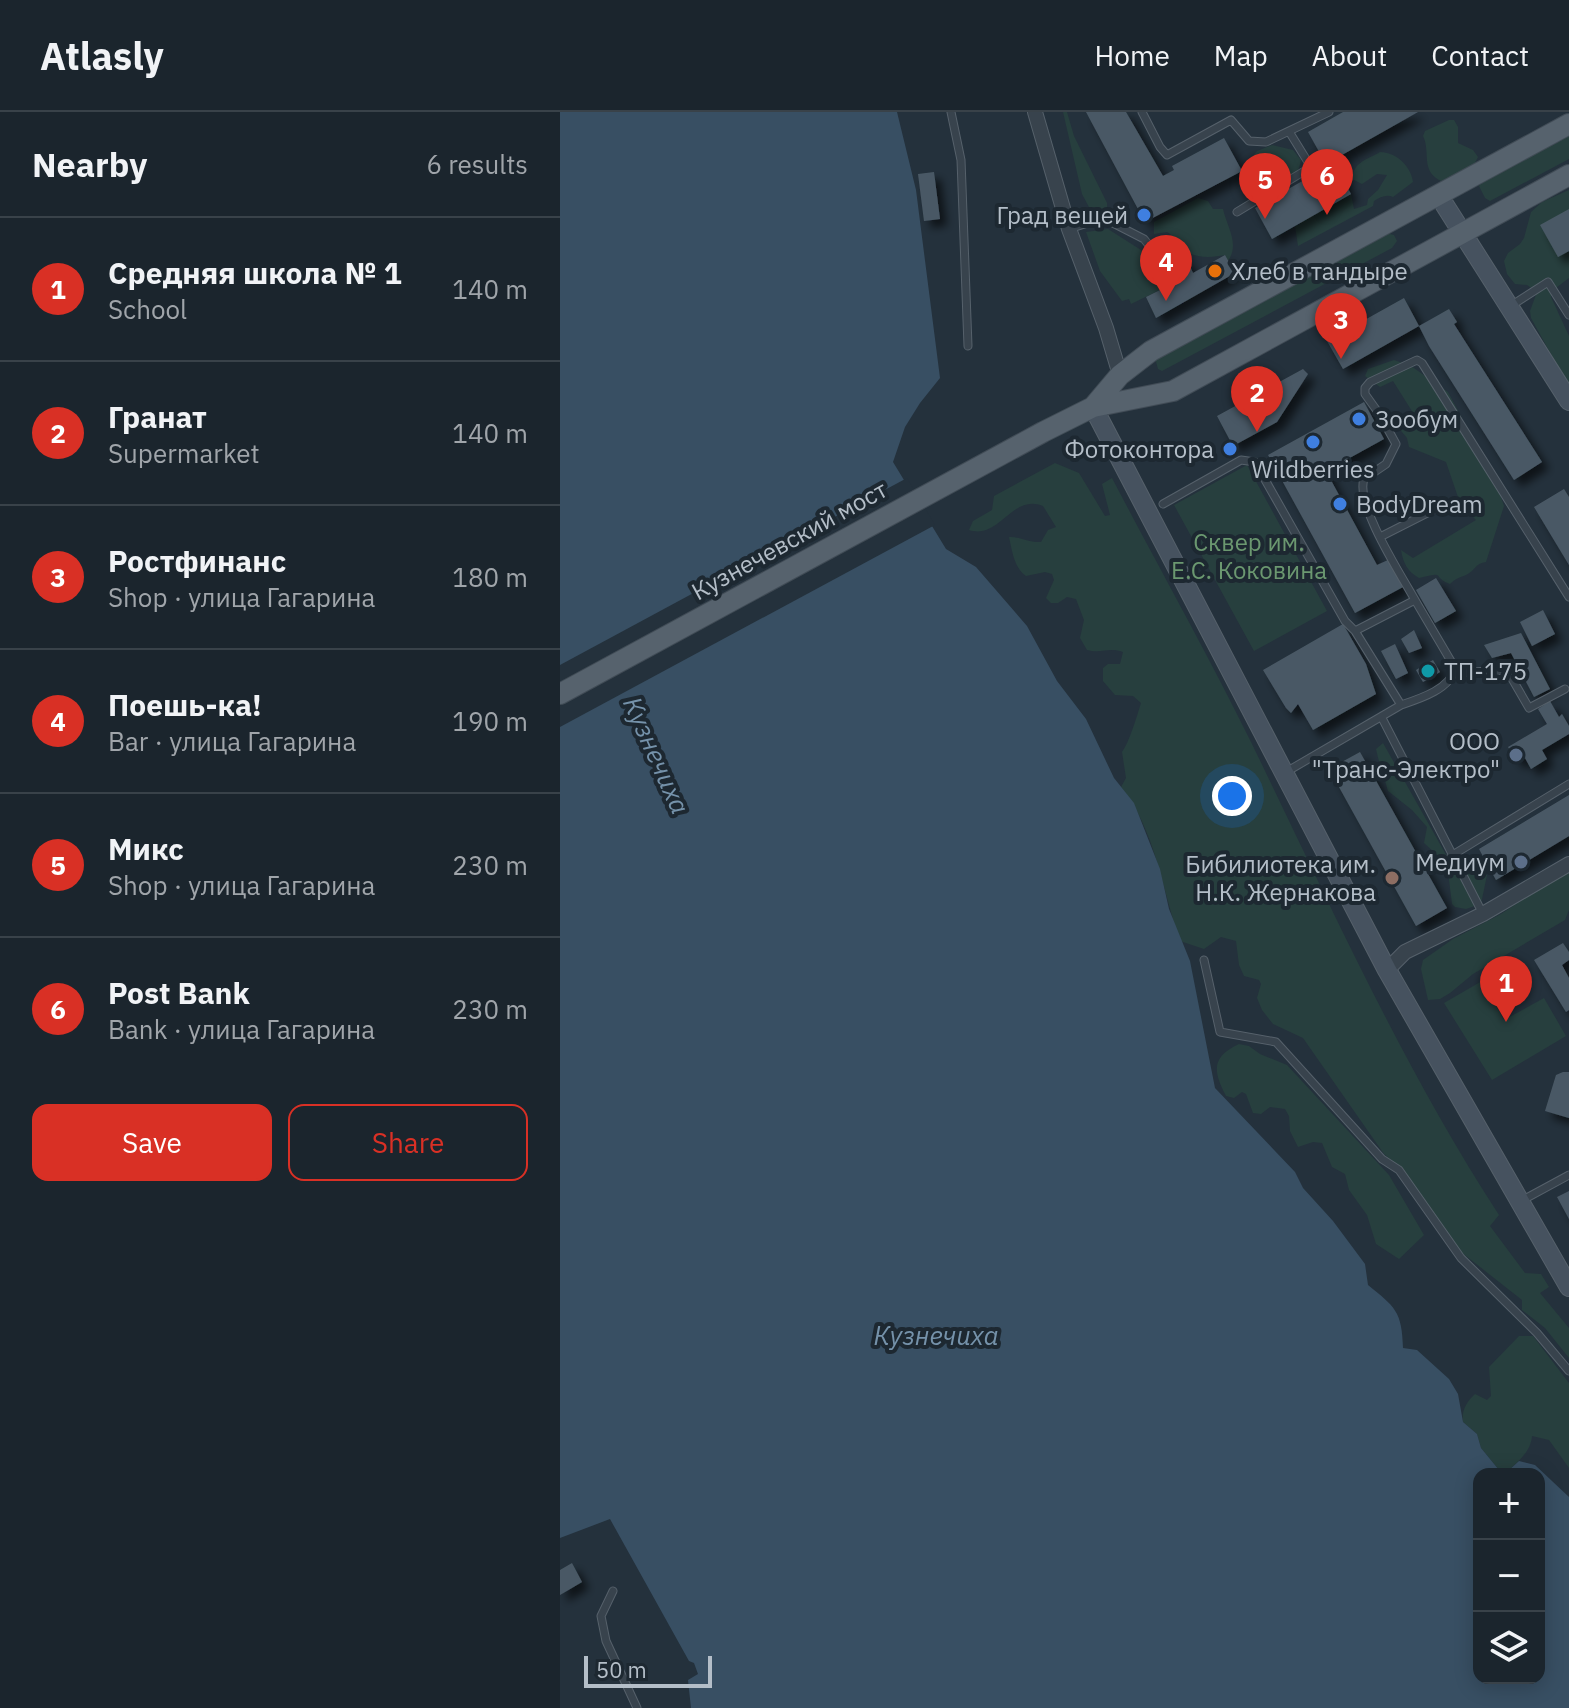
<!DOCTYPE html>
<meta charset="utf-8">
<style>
body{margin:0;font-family:"IBM Plex Sans",sans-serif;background:#242d35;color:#f1f3f6}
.controls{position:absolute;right:24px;bottom:24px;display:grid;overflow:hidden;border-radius:16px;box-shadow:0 4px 20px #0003}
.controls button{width:72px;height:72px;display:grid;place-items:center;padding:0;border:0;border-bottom:2px solid #394249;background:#1b252d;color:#f1f3f6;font:40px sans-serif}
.scale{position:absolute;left:24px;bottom:20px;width:128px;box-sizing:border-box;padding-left:8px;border:4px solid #b4bec8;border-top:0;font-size:22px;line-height:28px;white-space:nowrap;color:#b4bec8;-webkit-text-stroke:6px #1d2831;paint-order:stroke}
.you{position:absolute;left:672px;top:684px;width:28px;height:28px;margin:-20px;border:6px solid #fff;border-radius:50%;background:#1a73e8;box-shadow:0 0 0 12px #1a73e833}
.badge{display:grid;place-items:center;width:52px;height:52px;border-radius:50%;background:#d93025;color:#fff;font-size:26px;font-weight:700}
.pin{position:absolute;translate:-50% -66px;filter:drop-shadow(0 2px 4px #0008)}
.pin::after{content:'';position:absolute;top:42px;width:28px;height:24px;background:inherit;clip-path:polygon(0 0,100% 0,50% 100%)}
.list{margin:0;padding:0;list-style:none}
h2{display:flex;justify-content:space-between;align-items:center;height:104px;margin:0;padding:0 32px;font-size:34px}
h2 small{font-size:26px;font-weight:400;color:#a0a5aa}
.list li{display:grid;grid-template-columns:52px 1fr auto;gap:24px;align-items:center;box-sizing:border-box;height:144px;padding:0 32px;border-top:2px solid #394249}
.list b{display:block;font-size:30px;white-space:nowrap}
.list p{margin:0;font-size:26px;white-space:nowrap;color:#a0a5aa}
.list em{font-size:26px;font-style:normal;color:#a0a5aa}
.actions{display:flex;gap:16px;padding:24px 32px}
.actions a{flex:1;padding:18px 0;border:2px solid #d93025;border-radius:16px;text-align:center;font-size:28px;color:#d93025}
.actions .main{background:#d93025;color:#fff}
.icon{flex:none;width:44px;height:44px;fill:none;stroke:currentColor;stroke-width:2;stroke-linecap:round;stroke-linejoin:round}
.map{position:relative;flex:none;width:1009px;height:1596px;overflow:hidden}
header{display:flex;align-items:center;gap:48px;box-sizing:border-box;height:112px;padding:0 40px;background:#1b252d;border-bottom:2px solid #394249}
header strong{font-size:38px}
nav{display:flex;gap:44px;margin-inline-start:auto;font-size:28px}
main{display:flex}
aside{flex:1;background:#1b252d}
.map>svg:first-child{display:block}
.green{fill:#273f3e}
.water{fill:#384f63;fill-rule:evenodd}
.pier{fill:#24313c}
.building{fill:#4a5965;filter:url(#shadow)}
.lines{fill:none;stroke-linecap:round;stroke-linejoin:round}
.lane-casing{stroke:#56616b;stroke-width:9}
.street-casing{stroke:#56616b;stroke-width:16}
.secondary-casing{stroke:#56616b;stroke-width:20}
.primary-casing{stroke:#414c56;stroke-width:22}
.lane{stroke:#38434d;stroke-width:7}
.street{stroke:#38434d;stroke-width:14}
.secondary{stroke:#46525f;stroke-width:18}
.primary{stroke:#56626d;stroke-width:20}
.shop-dot{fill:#3f7fe0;stroke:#1d2831;stroke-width:3}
.food-dot{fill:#e8710a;stroke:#1d2831;stroke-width:3}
.culture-dot{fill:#0f9aa8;stroke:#1d2831;stroke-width:3}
.service-dot{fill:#5c6f8a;stroke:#1d2831;stroke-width:3}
.education-dot{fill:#8d6e63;stroke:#1d2831;stroke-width:3}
.labels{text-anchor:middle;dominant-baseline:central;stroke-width:8;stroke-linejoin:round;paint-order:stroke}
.poi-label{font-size:24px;fill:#b4bec8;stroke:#1d2831;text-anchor:end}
.street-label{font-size:24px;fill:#b4bec8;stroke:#1d2831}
.park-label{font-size:24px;fill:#6b9870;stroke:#1d2831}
.water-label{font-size:26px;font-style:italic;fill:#7592aa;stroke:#1d2831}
</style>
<header>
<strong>Atlasly</strong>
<nav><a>Home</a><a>Map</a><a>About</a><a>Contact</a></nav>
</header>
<main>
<aside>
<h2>Nearby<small>6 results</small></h2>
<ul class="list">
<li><span class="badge">1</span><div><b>Средняя школа № 1</b><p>School</p></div><em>140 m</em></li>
<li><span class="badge">2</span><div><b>Гранат</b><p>Supermarket</p></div><em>140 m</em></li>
<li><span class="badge">3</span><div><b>Ростфинанс</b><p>Shop · улица Гагарина</p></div><em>180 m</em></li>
<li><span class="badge">4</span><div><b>Поешь-ка!</b><p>Bar · улица Гагарина</p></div><em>190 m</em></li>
<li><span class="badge">5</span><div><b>Микс</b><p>Shop · улица Гагарина</p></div><em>230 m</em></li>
<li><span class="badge">6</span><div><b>Post Bank</b><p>Bank · улица Гагарина</p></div><em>230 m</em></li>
</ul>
<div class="actions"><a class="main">Save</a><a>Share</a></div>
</aside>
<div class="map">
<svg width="1009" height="1596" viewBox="0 0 1009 1596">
<defs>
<filter id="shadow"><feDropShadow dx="7" dy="7" stdDeviation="4" flood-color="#0009"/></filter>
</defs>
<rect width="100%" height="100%" fill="#24313c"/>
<path class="green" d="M 503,0 L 507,0 L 514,24 L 547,91 L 547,95 L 535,105 L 523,106 L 530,97 L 522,82 Z
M 889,8 L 894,8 L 898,15 L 898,31 L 913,38 L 918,45 L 913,55 L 881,69 C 860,59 871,40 863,24 L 865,19 Z
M 1009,22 L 1009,47 L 930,89 L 925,86 L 919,74 L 921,69 Z
M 712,33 L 733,38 L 741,48 C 737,69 732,60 718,67 C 714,69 710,72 706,73 L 696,68 L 690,48 L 697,39 Z
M 820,40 C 836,40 851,54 853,70 L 833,85 C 827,82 820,85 814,89 L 813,94 L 738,134 L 735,114 L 791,82 L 794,97 L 807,93 L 808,87 L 818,78 L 827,63 L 817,62 L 802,72 L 792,67 C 794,49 807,48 820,40 Z
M 1009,78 L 1009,166 L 992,179 L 991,185 L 1009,224 L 1009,275 L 971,206 L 970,199 L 977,180 L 967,173 L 955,172 L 947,162 L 944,149 L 948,141 L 960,132 L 964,126 L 971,100 L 982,90 Z
M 638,86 L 648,89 L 653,97 L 663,97 C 667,115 680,132 668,149 L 665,143 C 650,146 631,147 621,134 C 616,129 614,124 607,120 L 594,122 L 594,110 Z
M 548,117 L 581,138 L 604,176 L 571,192 L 569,187 L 562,189 L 540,159 L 526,120 Z
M 826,121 L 834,123 L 837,129 L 832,136 L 602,259 L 598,257 L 595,246 Z
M 834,248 L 851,254 L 888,280 L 936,370 L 944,394 L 926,450 C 915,451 915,459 906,463 C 899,466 896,466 890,472 C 870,464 888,459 859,466 C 848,460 843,451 841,438 L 853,446 L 916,408 L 900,391 L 886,350 L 849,335 L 847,326 L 837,314 L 855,304 L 833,269 L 820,275 L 805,264 L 808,257 Z
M 495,351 L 519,361 L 545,404 L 550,403 L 542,372 L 552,366 C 598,454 647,541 691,630 C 769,790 842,954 939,1103 L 930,1114 L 965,1161 L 981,1162 L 989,1175 L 980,1181 L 1009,1216 L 1009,1246 L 985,1216 L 962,1198 L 962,1188 L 901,1140 L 842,1057 L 824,1042 L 743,926 L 713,912 L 702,898 L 697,886 L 701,872 L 699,868 L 684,864 L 679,853 L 676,829 L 661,825 L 644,837 L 620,829 C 602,778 596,719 561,675 L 566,666 L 562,640 C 569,631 577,604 581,591 L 573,584 L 555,583 L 543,569 L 543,556 L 548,552 L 560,552 L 563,540 C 549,535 541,542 527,538 L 520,526 L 524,508 L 516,487 L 507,485 L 498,491 L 491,491 L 486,486 L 494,468 L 492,462 L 485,460 L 466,464 C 454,456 452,438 449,425 C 458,424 469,431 481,430 L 488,418 L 496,415 L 483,394 C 452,381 440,428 409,418 L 413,409 L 432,398 L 434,384 Z
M 687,353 L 767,499 L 694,539 L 614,393 Z
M 823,631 L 889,748 L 927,763 L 921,792 L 906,797 L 895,795 L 892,792 L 887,752 L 864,731 L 867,715 L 852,698 L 828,679 C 824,664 819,652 816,637 Z
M 1009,757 L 1009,798 L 1005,808 L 913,862 L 890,881 L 880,887 L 868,888 L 861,857 L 863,848 L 893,827 L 941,802 Z
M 922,869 L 944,908 L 984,886 L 1006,924 L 932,968 L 884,891 Z
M 679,932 L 689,934 L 700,942 L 727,953 L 829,1063 L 864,1123 L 839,1147 L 816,1132 L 807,1103 L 789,1078 L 785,1062 L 772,1055 L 762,1031 L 753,1030 L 738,1035 L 730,1019 L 729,1004 L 725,997 L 710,995 L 701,1002 L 693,1001 L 686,982 L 682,980 L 674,986 L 666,984 C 653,959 651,945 679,932 Z
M 959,1224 L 973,1224 L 1009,1271 L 1009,1356 L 989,1328 L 972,1324 C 971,1339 959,1349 948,1359 L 939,1358 L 921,1336 L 917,1322 L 903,1310 C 901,1299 907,1289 915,1282 L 927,1288 L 931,1284 L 929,1255 Z"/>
<path class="water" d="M 0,0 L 337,0 L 356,78 L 380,266 L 360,291 L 345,315 L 333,350 L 386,437 L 416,455 L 467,514 L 497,569 L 526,607 L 554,666 L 574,691 L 600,757 L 609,797 L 630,849 L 655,976 L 735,1060 L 743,1076 L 773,1109 L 805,1152 L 808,1173 C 835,1195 842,1199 843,1236 L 857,1238 L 889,1267 L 898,1282 L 903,1310 L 917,1322 L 921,1336 L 939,1358 L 948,1359 L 959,1349 L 975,1353 L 1009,1385 L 1009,1596 L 131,1596 L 128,1568 L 138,1562 L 134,1551 L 129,1549 L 50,1407 L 0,1426 ZM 919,1362 L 979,1362 L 979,1566 L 919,1566 Z"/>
<path class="pier" d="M 347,366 L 375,413 L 0,615 L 0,553 Z"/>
<path class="building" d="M 526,0 L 566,0 L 603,64 L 614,58 L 612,54 L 664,26 L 682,59 L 585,110 Z
M 783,0 L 858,0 L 766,52 L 748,20 Z
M 774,51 L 791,82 L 712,127 L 695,96 Z
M 374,60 L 380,107 L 364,109 L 358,62 Z
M 1009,97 L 1009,139 L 998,145 L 980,113 Z
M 665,143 L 675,161 L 596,206 L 586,185 L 604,176 L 596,160 L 627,147 L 633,161 Z
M 844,186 L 859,214 L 783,257 L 767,229 Z
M 889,197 L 897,210 L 894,212 L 982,350 L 954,368 L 869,234 L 859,214 Z
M 743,257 L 748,262 L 717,310 L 673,334 L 657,304 Z
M 804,290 L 824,327 L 766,359 L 817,453 L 828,448 L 843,475 L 795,501 L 708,343 Z
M 1004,377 L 1009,385 L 1009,453 L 974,395 Z
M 876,466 L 896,499 L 875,511 L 856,478 Z
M 983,498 L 995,522 L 972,534 L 960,510 Z
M 783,512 L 806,552 L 816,582 L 753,618 L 738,592 L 731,601 L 726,596 L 703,558 Z
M 854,518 L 862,536 L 849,541 L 841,527 Z
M 961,521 L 990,577 L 974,585 L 951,541 L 932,546 L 924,533 Z
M 835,532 L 848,561 L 836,567 L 821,539 Z
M 873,548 L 880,560 L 863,570 L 856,558 Z
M 990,589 L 999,605 L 1002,602 L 1009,614 L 1009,622 L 982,638 L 987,647 L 971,657 L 965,646 L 957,650 L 948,635 L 987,612 L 978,597 Z
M 800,640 L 887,796 L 856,814 L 769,657 Z
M 1009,683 L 1009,724 L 936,768 L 919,737 Z
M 1003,831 L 1009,840 L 1009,848 L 1002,853 L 1009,866 L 1009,898 L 1006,900 L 974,848 Z
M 1003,960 L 1009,960 L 1009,1006 L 985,999 L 996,963 Z
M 1009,1079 L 1009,1107 L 997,1085 Z
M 12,1451 L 22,1470 L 0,1483 L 0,1458 Z"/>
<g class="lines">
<defs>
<path id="lane" d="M 391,0 L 401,48 L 408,234
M 582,0 L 600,35 L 607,43 L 671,8 L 689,29 L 706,30 L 769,0
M 677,100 L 751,55 L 730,21
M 509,117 L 543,106 L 584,127 L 600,147
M 949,195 L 988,170 L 1009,203
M 603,392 L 681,348 L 695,350 L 785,509 L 795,519
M 820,425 L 887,391
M 855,488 L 895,556 C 891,577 859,587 841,593 L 795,519 L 855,488 C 841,463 795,392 804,367 L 826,352 L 836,332 L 820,303 L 805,282 L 805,276 L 810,270 L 857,248 L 862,251 L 1009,485
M 895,561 L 947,558 L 969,596 L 1005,577
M 822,606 L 923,802
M 726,660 L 841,593
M 891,744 L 1009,672
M 644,848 L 660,920 L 716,930 L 822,1047 L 839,1058 L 901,1146 L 977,1221 L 1009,1259
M 961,1089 L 1009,1063
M 53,1479 L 41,1504 L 46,1529 L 77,1596"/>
<path id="street" d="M 475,0 L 509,117 L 546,216 L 560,263
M 827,858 L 845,840 L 923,802 L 1009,752"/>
<path id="secondary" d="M 879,84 L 1009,289
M 533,295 L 827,858 L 1009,1175"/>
<path id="primary" d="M 533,295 L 560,263 L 591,239 L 1009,12
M 0,582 L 483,320 L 533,295 L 613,279 L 1009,63"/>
</defs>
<use href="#lane" class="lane-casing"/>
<use href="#street" class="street-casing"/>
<use href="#secondary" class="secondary-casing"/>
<use href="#primary" class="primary-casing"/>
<use href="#lane" class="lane"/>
<use href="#street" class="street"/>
<use href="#secondary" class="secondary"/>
<use href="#primary" class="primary"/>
</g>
<g class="shop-dot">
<circle cx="584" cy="103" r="8"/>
<circle cx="799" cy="307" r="8"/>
<circle cx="753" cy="330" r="8"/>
<circle cx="670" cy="337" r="8"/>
<circle cx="780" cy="392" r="8"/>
</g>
<circle class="food-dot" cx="655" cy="159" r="8"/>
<circle class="culture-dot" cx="868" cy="559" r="8"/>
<g class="service-dot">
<circle cx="956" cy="643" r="8"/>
<circle cx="961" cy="750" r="8"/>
</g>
<circle class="education-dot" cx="832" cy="766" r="8"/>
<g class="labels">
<g class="poi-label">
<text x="568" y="103">Град вещей</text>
<text x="671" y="159" text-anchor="start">Хлеб в тандыре</text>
<text x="815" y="307" text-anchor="start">Зообум</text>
<text x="654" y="337">Фотоконтора</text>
<text x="753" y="357" text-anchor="middle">Wildberries</text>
<text x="796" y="392" text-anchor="start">BodyDream</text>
<text x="884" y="559" text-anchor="start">ТП-175</text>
<text x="940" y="629">ООО<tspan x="940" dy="28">"Транс-Электро"</tspan></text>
<text x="945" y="750">Медиум</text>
<text x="816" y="752">Бибилиотека им.<tspan x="816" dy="28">Н.К. Жернакова</tspan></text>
</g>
<g class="street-label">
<text transform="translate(229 428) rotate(-29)">Кузнечевский мост</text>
</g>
<g class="park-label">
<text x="689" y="430">Сквер им.<tspan x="689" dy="28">Е.С. Коковина</tspan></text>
</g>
<g class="water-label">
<text transform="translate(97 643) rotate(66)">Кузнечиха</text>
<text x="376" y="1223">Кузнечиха</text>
</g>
</g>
</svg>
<div class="controls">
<button>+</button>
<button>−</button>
<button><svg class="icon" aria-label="layers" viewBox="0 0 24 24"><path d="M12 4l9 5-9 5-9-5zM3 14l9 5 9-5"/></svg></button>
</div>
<div class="scale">50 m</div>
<div class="you"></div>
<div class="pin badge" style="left:946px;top:910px">1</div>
<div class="pin badge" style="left:697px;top:320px">2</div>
<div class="pin badge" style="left:781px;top:247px">3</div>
<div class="pin badge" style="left:606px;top:189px">4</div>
<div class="pin badge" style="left:705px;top:107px">5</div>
<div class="pin badge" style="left:767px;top:103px">6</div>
</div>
</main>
